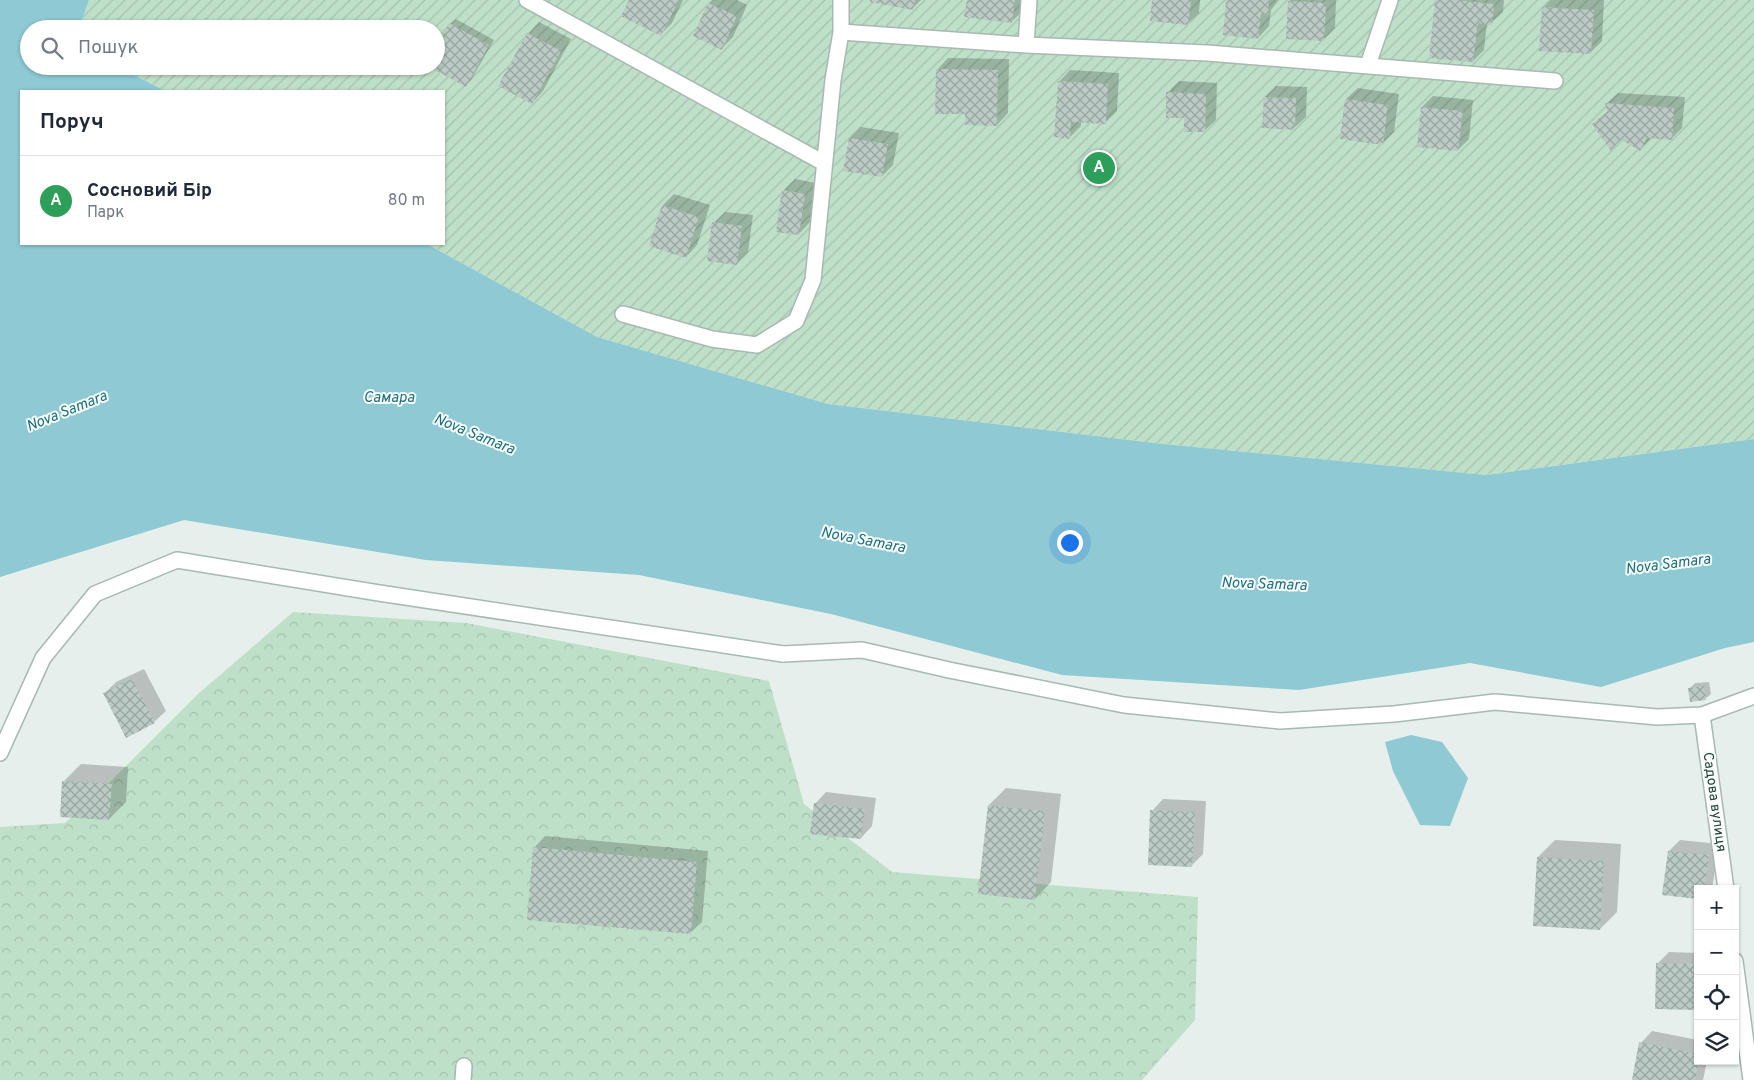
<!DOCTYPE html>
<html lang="uk">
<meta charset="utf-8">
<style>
body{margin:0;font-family:Overpass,sans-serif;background:#f6f6f7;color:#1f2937}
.controls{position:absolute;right:15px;bottom:15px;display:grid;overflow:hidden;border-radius:0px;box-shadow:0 1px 4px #0004}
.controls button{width:45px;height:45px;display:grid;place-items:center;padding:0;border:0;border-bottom:1px solid #e0e1e3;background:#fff;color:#1f2937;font:25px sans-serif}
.you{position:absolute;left:1069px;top:542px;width:18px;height:18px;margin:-12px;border:4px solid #fff;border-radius:50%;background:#1a73e8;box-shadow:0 0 0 8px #1a73e833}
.badge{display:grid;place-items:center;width:32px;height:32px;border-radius:50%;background:#d93025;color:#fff;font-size:16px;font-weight:700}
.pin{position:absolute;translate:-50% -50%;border:2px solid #fff;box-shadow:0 1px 5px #0006}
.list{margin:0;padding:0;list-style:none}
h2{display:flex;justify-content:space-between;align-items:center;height:65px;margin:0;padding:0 20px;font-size:21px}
h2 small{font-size:16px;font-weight:400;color:#747a83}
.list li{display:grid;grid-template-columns:32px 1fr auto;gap:15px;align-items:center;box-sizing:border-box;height:90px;padding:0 20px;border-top:1px solid #e0e1e3}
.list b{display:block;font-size:19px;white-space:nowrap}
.list p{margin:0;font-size:16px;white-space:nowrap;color:#747a83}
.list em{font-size:16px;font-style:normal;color:#747a83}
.icon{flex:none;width:28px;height:28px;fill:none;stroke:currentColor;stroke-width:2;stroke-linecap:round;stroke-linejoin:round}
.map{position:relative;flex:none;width:1754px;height:1080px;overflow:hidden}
.search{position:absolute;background:#fff;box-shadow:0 1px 4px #0004;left:20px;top:20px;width:425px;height:55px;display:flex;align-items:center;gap:12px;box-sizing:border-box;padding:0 18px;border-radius:28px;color:#747a83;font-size:19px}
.panel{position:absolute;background:#fff;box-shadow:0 1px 4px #0004;left:20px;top:90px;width:425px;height:155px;border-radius:0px}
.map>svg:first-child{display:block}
.forest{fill:url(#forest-crowns)}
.garden{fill:url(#garden-furrows)}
.water{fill:#8ec9d4}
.shadow{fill:#0003}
.building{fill:url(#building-cross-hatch)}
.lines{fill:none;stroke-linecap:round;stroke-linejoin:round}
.lane-casing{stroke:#a8b8b2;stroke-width:18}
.street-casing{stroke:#a8b8b2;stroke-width:18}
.lane{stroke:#fff;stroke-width:15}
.street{stroke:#fff;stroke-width:15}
.labels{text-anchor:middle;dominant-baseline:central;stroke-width:4;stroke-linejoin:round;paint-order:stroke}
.street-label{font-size:14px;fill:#24423a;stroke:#f7fbf9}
.water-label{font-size:15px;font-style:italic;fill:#1c6f80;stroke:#f7fbf9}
</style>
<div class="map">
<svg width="1754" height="1080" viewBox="0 0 1754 1080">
<defs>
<pattern id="forest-crowns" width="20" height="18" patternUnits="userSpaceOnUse" patternTransform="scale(1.25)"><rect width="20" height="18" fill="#bfe0c8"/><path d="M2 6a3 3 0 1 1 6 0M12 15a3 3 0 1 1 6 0" fill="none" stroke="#a4c1ad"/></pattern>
<pattern id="garden-furrows" width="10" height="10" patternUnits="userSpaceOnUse" patternTransform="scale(1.25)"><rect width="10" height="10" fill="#bfe0c8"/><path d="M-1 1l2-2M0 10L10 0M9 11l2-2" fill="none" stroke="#a4c1ad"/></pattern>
<pattern id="building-cross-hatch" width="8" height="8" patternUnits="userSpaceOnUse" patternTransform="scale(1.25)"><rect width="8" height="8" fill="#bbcac4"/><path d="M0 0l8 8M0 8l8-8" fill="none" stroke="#98a6a0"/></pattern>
</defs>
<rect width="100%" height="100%" fill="#e6efeb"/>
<path class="forest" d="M 293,612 L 466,623 L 769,681 L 804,804 L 892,872 L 1198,897 L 1195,1020 L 1142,1080 L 0,1080 L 0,827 L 65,823 L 108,784 L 198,694 Z"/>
<path class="garden" d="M 89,0 L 1754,0 L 1754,439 L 1486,475 L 1163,444 L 828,404 L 597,337 L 427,244 L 444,244 L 444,91 L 165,91 L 117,66 L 436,66 L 436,29 L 79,29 Z"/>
<path class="water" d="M 0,0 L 89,0 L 79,29 L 29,29 L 29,66 L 117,66 L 165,91 L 21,91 L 21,244 L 427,244 L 597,337 L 828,404 L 1163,444 L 1486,475 L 1754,439 L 1754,642 L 1725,648 L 1601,687 L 1470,663 L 1299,690 L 1062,675 L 831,614 L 639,575 L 426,560 L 184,520 L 0,577 Z
M 1411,735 L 1442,742 L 1468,778 L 1450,826 L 1420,825 L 1393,771 L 1385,742 Z"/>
<path class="shadow" d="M 631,0 L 683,0 L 672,23 L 661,34 Z
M 713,0 L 737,0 L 747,5 L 733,37 L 722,48 L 709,4 Z
M 871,0 L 921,0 L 913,8 Z
M 968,0 L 1024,0 L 1023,11 L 1011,22 Z
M 1154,0 L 1200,0 L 1199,13 L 1187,24 Z
M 1227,0 L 1279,0 L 1271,10 L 1269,26 L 1258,38 Z
M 1290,0 L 1336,0 L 1335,28 L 1324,39 L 1289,2 Z
M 1436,0 L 1504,0 L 1503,12 L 1491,23 L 1487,23 L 1484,50 L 1473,61 Z
M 1551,0 L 1604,0 L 1602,41 L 1590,53 L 1543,8 Z
M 456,19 L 494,40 L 471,80 L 466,85 L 436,66 L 450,24 Z
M 539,22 L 571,39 L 543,91 L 532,103 L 528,34 Z
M 948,58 L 1009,59 L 1008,113 L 997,125 L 967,113 L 937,70 Z
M 1070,70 L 1119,73 L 1117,111 L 1105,123 L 1081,121 L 1081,126 L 1070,137 L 1059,82 Z
M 1179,81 L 1217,83 L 1216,120 L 1204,131 L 1167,93 Z
M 1276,86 L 1307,87 L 1306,117 L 1294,128 L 1265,97 Z
M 1358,88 L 1399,94 L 1394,132 L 1383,143 L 1346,99 Z
M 1618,93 L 1685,97 L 1682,128 L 1671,139 L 1652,138 L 1640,150 L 1622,139 L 1611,149 L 1593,124 L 1608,111 L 1606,104 Z
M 1433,96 L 1473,100 L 1469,139 L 1458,150 L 1418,146 L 1422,107 Z
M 861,127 L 899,133 L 893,165 L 882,176 L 850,138 Z
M 795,179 L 816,183 L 810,222 L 799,234 L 783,191 Z
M 674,194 L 710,205 L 697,245 L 686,257 L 663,205 Z
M 725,212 L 753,215 L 748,252 L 736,264 L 714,223 Z
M 144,669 L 166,711 L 154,722 L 105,693 L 116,682 Z
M 1709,682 L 1711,694 L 1705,699 L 1689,689 L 1695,683 Z
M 81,764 L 128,767 L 126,802 L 109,819 L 64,781 Z
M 1006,788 L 1061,794 L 1051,882 L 1035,899 L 980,893 L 989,805 Z
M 826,792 L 876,798 L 872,826 L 861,838 L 815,804 Z
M 1163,799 L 1206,801 L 1203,854 L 1192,865 L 1152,811 Z
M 545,836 L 708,851 L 702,922 L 690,933 L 534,848 Z
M 1555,840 L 1621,844 L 1617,912 L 1600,929 L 1538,857 Z
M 1680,840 L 1719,844 L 1712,889 L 1698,889 L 1669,851 Z
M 1669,952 L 1698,953 L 1698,1006 L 1695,1008 L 1657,964 Z
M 1652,1031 L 1698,1040 L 1698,1061 L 1707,1061 L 1703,1080 L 1633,1080 L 1641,1043 Z"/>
<path class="building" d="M 629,0 L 679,0 L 661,36 L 621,16 Z
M 870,0 L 915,0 L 913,10 L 870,2 Z
M 967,0 L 1015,0 L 1012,23 L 964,17 Z
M 1152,0 L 1191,0 L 1188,25 L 1150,21 Z
M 1226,0 L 1269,0 L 1268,15 L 1261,14 L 1258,39 L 1223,35 Z
M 1435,0 L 1458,0 L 1494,4 L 1492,25 L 1478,23 L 1473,62 L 1429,58 Z
M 1288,1 L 1326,3 L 1324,41 L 1286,39 Z
M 708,3 L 737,16 L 722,50 L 693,36 Z
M 1542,7 L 1594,10 L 1591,54 L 1539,51 Z
M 449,23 L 489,45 L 466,87 L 428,66 L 436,66 L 436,48 Z
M 527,33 L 561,51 L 532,104 L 498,86 Z
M 936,69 L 998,70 L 997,126 L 965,125 L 965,114 L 935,114 Z
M 1058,81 L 1108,84 L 1106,124 L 1071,122 L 1070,139 L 1054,137 Z
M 1166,92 L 1206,94 L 1205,132 L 1184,132 L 1184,118 L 1166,118 Z
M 1264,97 L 1296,98 L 1295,130 L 1262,128 Z
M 1345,99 L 1388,105 L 1383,145 L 1340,139 Z
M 1605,103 L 1674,108 L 1672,140 L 1647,138 L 1640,151 L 1620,139 L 1611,151 L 1592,124 L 1607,112 Z
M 1421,107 L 1463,111 L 1458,151 L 1417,147 Z
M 849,138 L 888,144 L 882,177 L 843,171 Z
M 782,190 L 805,194 L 799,235 L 776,232 Z
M 662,205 L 699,217 L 686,258 L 649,246 Z
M 712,222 L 742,226 L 737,265 L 707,261 Z
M 132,679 L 155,723 L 126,738 L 103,693 Z
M 1704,686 L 1706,700 L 1690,702 L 1688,688 Z
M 62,781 L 112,784 L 109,820 L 60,817 Z
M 814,803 L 865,809 L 861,839 L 810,834 Z
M 988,805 L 1045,811 L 1035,900 L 978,894 Z
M 1150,810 L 1195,812 L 1192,867 L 1148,865 Z
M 533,847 L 697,862 L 691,934 L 527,920 Z
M 1668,851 L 1709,855 L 1704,889 L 1698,889 L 1698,899 L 1662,895 Z
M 1537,857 L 1604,861 L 1600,930 L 1533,926 Z
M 1656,963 L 1697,964 L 1696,1010 L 1655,1009 Z
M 1639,1042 L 1698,1054 L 1699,1061 L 1695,1080 L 1632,1080 Z"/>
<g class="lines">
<defs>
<path id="lane" d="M 527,0 L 824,163
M 841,32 L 1026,45 L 1207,53 L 1555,81
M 1026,45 L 1029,0
M 1368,65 L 1390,0
M 623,314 L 712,339 L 757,345 L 796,321 L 813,280 L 833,80 L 841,32 L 841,0
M 783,654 L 862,650 L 949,670 L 1124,705 L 1280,721 L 1394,714 L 1495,702 L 1657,717 L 1702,715 L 1754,696
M 463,1080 L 464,1066"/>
<path id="street" d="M 1702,715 L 1726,889
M 0,753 L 43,658 L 95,594 L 177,560 L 379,593 L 783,654
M 1735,961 L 1751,1080"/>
</defs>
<use href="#lane" class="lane-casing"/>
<use href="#street" class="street-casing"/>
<use href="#lane" class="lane"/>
<use href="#street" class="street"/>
</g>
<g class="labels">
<g class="street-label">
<text transform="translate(1714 802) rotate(82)">Садова вулиця</text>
</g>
<g class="water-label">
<text x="389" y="398">Самара</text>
<text transform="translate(67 412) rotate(-22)">Nova Samara</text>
<text transform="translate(474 435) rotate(22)">Nova Samara</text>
<text transform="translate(863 541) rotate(11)">Nova Samara</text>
<text transform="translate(1668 565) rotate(-7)">Nova Samara</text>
<text transform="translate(1264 585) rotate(2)">Nova Samara</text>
</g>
</g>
</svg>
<div class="controls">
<button>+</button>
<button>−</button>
<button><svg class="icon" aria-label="locate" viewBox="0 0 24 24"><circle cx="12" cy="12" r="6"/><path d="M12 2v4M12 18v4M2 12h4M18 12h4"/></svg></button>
<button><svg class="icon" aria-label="layers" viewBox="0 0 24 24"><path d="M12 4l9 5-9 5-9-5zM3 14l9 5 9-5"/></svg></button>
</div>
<div class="you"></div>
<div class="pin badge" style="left:1099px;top:168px;background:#2e9e5b">A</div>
<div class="search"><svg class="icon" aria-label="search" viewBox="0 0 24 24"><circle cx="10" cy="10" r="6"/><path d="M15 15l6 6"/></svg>Пошук</div>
<section class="panel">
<h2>Поруч<small></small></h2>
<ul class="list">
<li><span class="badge" style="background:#2e9e5b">A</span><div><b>Сосновий Бір</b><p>Парк</p></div><em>80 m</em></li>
</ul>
</section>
</div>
